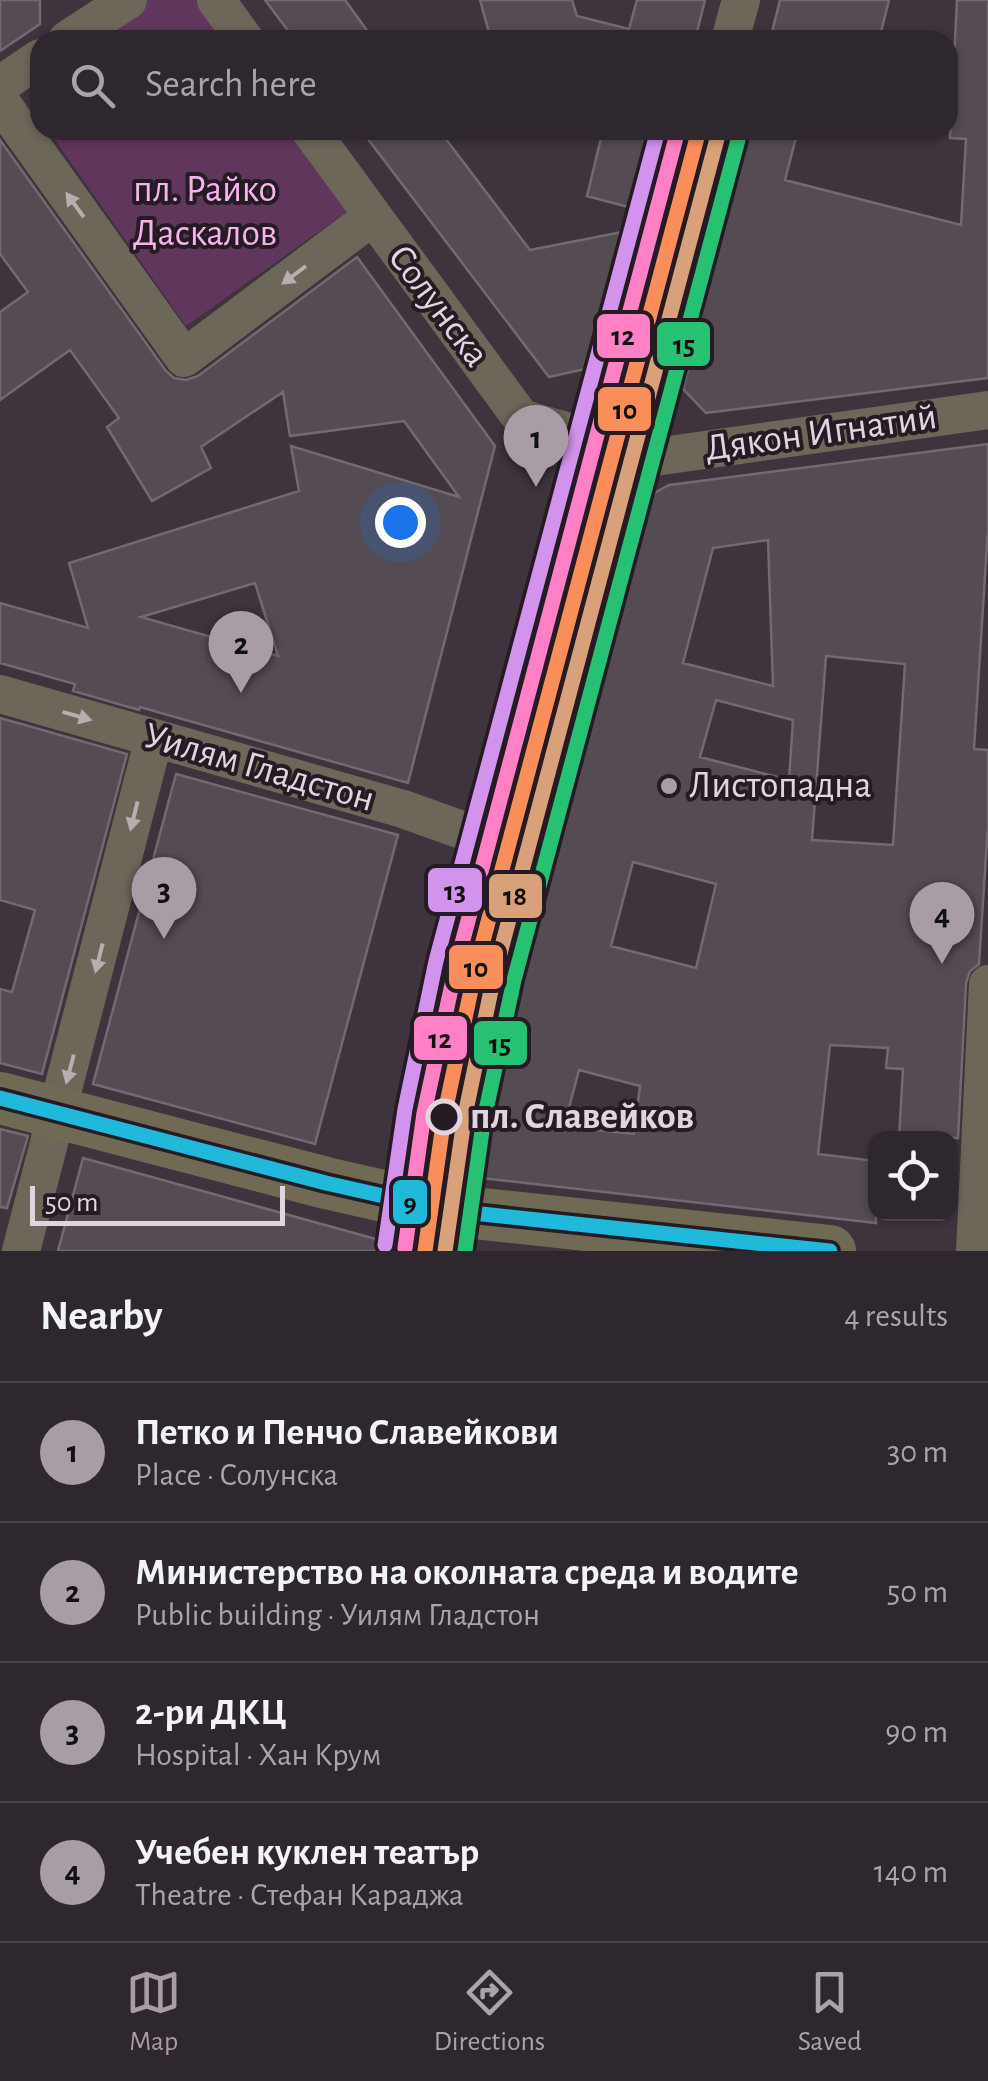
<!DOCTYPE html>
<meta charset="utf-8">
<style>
body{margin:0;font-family:"Alegreya Sans",sans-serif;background:#3b333a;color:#f1f3f6}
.controls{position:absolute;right:30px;bottom:30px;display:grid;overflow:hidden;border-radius:20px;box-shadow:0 2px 8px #0004}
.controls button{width:90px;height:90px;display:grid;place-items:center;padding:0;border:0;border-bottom:2px solid #4a444a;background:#2f272e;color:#f1f3f6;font:50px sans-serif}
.scale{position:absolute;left:30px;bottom:25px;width:255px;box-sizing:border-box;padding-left:10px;border:5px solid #e1d4df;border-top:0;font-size:28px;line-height:35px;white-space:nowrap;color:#e1d4df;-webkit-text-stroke:8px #241b23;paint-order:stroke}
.you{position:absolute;left:400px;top:522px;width:35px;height:35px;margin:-25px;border:8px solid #fff;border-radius:50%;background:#1a73e8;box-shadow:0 0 0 15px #1a73e833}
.badge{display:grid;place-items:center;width:65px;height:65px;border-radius:50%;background:#a89ca7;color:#111;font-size:32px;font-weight:700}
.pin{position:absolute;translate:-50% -82px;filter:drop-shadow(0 2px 5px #0008)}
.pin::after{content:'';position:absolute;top:52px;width:35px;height:30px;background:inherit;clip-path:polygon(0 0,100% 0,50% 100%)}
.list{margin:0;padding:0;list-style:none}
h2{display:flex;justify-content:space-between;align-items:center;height:130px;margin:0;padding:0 40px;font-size:42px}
h2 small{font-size:32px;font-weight:400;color:#a7a5aa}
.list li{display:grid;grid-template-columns:65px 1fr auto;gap:30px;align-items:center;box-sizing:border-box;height:140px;padding:0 40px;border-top:2px solid #4a444a}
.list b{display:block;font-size:38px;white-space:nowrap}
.list p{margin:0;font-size:32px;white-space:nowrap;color:#a7a5aa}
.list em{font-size:32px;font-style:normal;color:#a7a5aa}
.icon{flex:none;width:55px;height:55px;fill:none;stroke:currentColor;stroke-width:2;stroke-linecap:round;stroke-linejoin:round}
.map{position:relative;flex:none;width:988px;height:1251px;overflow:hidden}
.search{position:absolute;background:#2f272e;box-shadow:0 2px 8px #0004;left:30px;right:30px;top:30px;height:110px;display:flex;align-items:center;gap:25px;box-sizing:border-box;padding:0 35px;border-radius:30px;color:#a7a5aa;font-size:38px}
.sheet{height:690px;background:#2f272e}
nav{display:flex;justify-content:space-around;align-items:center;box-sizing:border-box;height:140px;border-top:2px solid #4a444a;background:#2f272e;font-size:28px;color:#a7a5aa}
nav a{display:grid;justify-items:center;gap:5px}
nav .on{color:#a89ca7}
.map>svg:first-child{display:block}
.green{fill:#61365c}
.building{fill:#544b53;stroke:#726971;stroke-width:2.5;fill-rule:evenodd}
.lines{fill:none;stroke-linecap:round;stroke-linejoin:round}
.street{stroke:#6c6759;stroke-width:38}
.secondary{stroke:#706a55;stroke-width:52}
.bus-1-casing{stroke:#241b23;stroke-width:22}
.bus-1{stroke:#20b9da;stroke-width:15}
.tram-1-casing{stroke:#241b23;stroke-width:22}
.tram-2-casing{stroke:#241b23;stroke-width:22}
.tram-3-casing{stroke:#241b23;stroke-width:22}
.tram-4-casing{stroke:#241b23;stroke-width:22}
.tram-5-casing{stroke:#241b23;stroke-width:22}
.tram-1{stroke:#fa8e5a;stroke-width:15}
.tram-2{stroke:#d9a179;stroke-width:15}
.tram-3{stroke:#ff80c5;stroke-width:15}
.tram-4{stroke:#26c172;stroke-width:15}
.tram-5{stroke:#d193ec;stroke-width:15}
.oneway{fill:#b8aeb0}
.poi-dot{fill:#a89ca7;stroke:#241b23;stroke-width:4}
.stop-dot{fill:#241b23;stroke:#e1d4df;stroke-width:5}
.labels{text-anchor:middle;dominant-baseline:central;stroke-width:8;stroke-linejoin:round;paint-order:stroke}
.park-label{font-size:38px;fill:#f8b1ef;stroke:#241b23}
.street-label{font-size:38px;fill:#e1d4df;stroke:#241b23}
.poi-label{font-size:38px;fill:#e1d4df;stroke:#241b23;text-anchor:start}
.stop-label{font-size:38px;font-weight:bold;fill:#e1d4df;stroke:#241b23;text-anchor:start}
.line-badge{stroke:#241b23;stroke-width:4}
.pale-badge-label{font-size:28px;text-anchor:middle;font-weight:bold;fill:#111}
</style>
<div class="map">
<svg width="988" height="1251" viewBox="0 0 988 1251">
<rect width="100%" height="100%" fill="#3f343e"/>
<path class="green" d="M 139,0 L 199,0 L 227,40 L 82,40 Z
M 48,130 L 291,130 L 348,211 L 186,326 Z"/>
<path class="building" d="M 0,0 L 40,0 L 40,24 L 0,51 Z
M 265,0 L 345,0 L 374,40 L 295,40 Z
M 480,0 L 572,0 L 577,16 L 629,29 L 637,0 L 705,0 L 695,40 L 491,40 Z
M 780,0 L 889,0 L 879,40 L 770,40 Z
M 957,0 L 988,0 L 988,378 L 706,413 L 683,389 L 748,130 L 798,130 L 785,180 L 961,225 L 966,139 L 950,138 Z
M 361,130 L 439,130 L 530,250 L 647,227 L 612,363 L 549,377 Z
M 603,130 L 672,130 L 651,213 L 587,196 Z
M 0,140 L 166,371 L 174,378 L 186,380 L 198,376 L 357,257 L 495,446 L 408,783 L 140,707 L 139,710 L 73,691 L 75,684 L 0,663 L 0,603 L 88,628 L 69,563 L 299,491 L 291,446 L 459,497 L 404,421 L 290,436 L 283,392 L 201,447 L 211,468 L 152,501 L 107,427 L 119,418 L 70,350 L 0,400 L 0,312 L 28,292 L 0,254 ZM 255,583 L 278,656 L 141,617 Z
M 988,444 L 988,528 L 974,749 L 988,750 L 988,824 L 979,964 L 970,971 L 966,983 L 958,1138 L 899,1138 L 903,1069 L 886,1068 L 888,1048 L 830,1045 L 818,1154 L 876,1161 L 876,1223 L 472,1177 L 647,497 L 669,485 ZM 768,540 L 773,686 L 683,663 L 713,548 ZM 826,656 L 905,664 L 893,845 L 812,840 ZM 716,700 L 793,720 L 789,780 L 700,757 ZM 633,862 L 716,884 L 696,968 L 611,946 ZM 579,1070 L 640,1086 L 634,1134 L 564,1127 Z
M 0,718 L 127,754 L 42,1074 L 0,1063 L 0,989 L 12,992 L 35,910 L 0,900 Z
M 176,774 L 398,835 L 315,1144 L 93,1084 Z
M 0,1129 L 28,1136 L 7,1208 L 0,1207 Z
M 83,1158 L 390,1243 L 388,1251 L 58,1251 Z"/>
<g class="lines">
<path class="street" d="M 216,0 L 245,40
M 67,40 L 128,0
M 730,40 L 741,0
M 0,85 L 40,58
M 0,101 L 184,358 L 372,217
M 310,130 L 521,418 L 655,457 L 988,410
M 0,694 L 403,809 L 515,849
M 21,1251 L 154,738
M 433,1251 L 451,1119 L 487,955 L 706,130
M 975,1251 L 988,984"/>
<path class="secondary" d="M 0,1098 L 326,1183 L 445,1210 L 830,1251"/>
<defs>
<path id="bus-1" d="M 0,1098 L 326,1183 L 445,1210 L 830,1251"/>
</defs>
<use href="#bus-1" class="bus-1-casing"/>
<use href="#bus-1" class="bus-1"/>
<defs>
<path id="tram-1" d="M 425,1251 L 444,1117 L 475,971 L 699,130"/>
<path id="tram-2" d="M 445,1251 L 464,1120 L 494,976 L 718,135"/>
<path id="tram-3" d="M 405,1248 L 424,1113 L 456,966 L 678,130"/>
<path id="tram-4" d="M 465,1251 L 483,1124 L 514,980 L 738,140"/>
<path id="tram-5" d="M 385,1245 L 405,1109 L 436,961 L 658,130"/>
</defs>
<use href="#tram-1" class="tram-1-casing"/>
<use href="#tram-2" class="tram-2-casing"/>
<use href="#tram-3" class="tram-3-casing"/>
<use href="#tram-4" class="tram-4-casing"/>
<use href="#tram-5" class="tram-5-casing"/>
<use href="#tram-1" class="tram-1"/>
<use href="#tram-2" class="tram-2"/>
<use href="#tram-3" class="tram-3"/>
<use href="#tram-4" class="tram-4"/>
<use href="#tram-5" class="tram-5"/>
</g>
<defs><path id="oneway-solid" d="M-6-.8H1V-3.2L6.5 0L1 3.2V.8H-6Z" transform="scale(2.5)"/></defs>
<g class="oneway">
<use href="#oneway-solid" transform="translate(75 205) rotate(-126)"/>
<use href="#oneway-solid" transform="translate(294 275) rotate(143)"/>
<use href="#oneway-solid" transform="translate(77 716) rotate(16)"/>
<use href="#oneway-solid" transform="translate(134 816) rotate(104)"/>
<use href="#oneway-solid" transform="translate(99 958) rotate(104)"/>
<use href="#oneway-solid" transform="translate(70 1069) rotate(105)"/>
</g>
<circle class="poi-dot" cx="669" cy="786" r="10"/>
<circle class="stop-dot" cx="444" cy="1117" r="16"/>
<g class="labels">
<g class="park-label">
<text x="205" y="190">пл. Райко<tspan x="205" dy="44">Даскалов</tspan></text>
</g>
<g class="street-label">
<text transform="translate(438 306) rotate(53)">Солунска</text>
<text transform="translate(821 433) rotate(-8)">Дякон Игнатий</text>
<text transform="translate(259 768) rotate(16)">Уилям Гладстон</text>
</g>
<g class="poi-label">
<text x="689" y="786">Листопадна</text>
</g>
<g class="stop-label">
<text x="470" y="1117">пл. Славейков</text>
</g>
</g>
<g class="line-badge">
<rect x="595" y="312" width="57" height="48" rx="10" fill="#ff80c5"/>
<rect x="655" y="320" width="57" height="48" rx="10" fill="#26c172"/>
<rect x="596" y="385" width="57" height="48" rx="10" fill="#fa8e5a"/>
<rect x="426" y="866" width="58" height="48" rx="10" fill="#d193ec"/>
<rect x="487" y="872" width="57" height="48" rx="10" fill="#d9a179"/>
<rect x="447" y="943" width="58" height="48" rx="10" fill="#fa8e5a"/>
<rect x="412" y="1014" width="57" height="48" rx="10" fill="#ff80c5"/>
<rect x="472" y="1019" width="57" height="48" rx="10" fill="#26c172"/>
<rect x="391" y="1178" width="38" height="48" rx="10" fill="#20b9da"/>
</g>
<g class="pale-badge-label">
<text x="623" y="345">12</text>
<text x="684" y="354">15</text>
<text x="625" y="419">10</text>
<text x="455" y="900">13</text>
<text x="515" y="905">18</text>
<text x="476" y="977">10</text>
<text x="440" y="1048">12</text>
<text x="500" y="1053">15</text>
<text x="410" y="1212">9</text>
</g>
</svg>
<div class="controls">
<button><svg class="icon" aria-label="locate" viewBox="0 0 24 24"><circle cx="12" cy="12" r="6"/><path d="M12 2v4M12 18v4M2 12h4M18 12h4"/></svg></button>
</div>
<div class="scale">50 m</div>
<div class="you"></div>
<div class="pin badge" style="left:536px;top:487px">1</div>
<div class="pin badge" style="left:241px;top:693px">2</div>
<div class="pin badge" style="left:164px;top:939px">3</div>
<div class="pin badge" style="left:942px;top:964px">4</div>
<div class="search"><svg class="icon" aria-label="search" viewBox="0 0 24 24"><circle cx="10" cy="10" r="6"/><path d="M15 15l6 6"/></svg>Search here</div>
</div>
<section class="sheet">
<h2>Nearby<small>4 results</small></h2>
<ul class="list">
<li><span class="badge">1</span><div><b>Петко и Пенчо Славейкови</b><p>Place · Солунска</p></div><em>30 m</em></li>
<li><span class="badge">2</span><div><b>Министерство на околната среда и водите</b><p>Public building · Уилям Гладстон</p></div><em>50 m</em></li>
<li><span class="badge">3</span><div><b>2-ри ДКЦ</b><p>Hospital · Хан Крум</p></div><em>90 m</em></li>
<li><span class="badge">4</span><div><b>Учебен куклен театър</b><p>Theatre · Стефан Караджа</p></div><em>140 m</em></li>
</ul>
</section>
<nav>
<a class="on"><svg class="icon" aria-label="map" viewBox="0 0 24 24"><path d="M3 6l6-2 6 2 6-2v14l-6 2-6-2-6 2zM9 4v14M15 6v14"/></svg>Map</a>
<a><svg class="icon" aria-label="directions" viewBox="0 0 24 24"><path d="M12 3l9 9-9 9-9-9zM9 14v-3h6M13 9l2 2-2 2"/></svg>Directions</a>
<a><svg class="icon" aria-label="saved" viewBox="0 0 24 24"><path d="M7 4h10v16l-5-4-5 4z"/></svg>Saved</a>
</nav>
